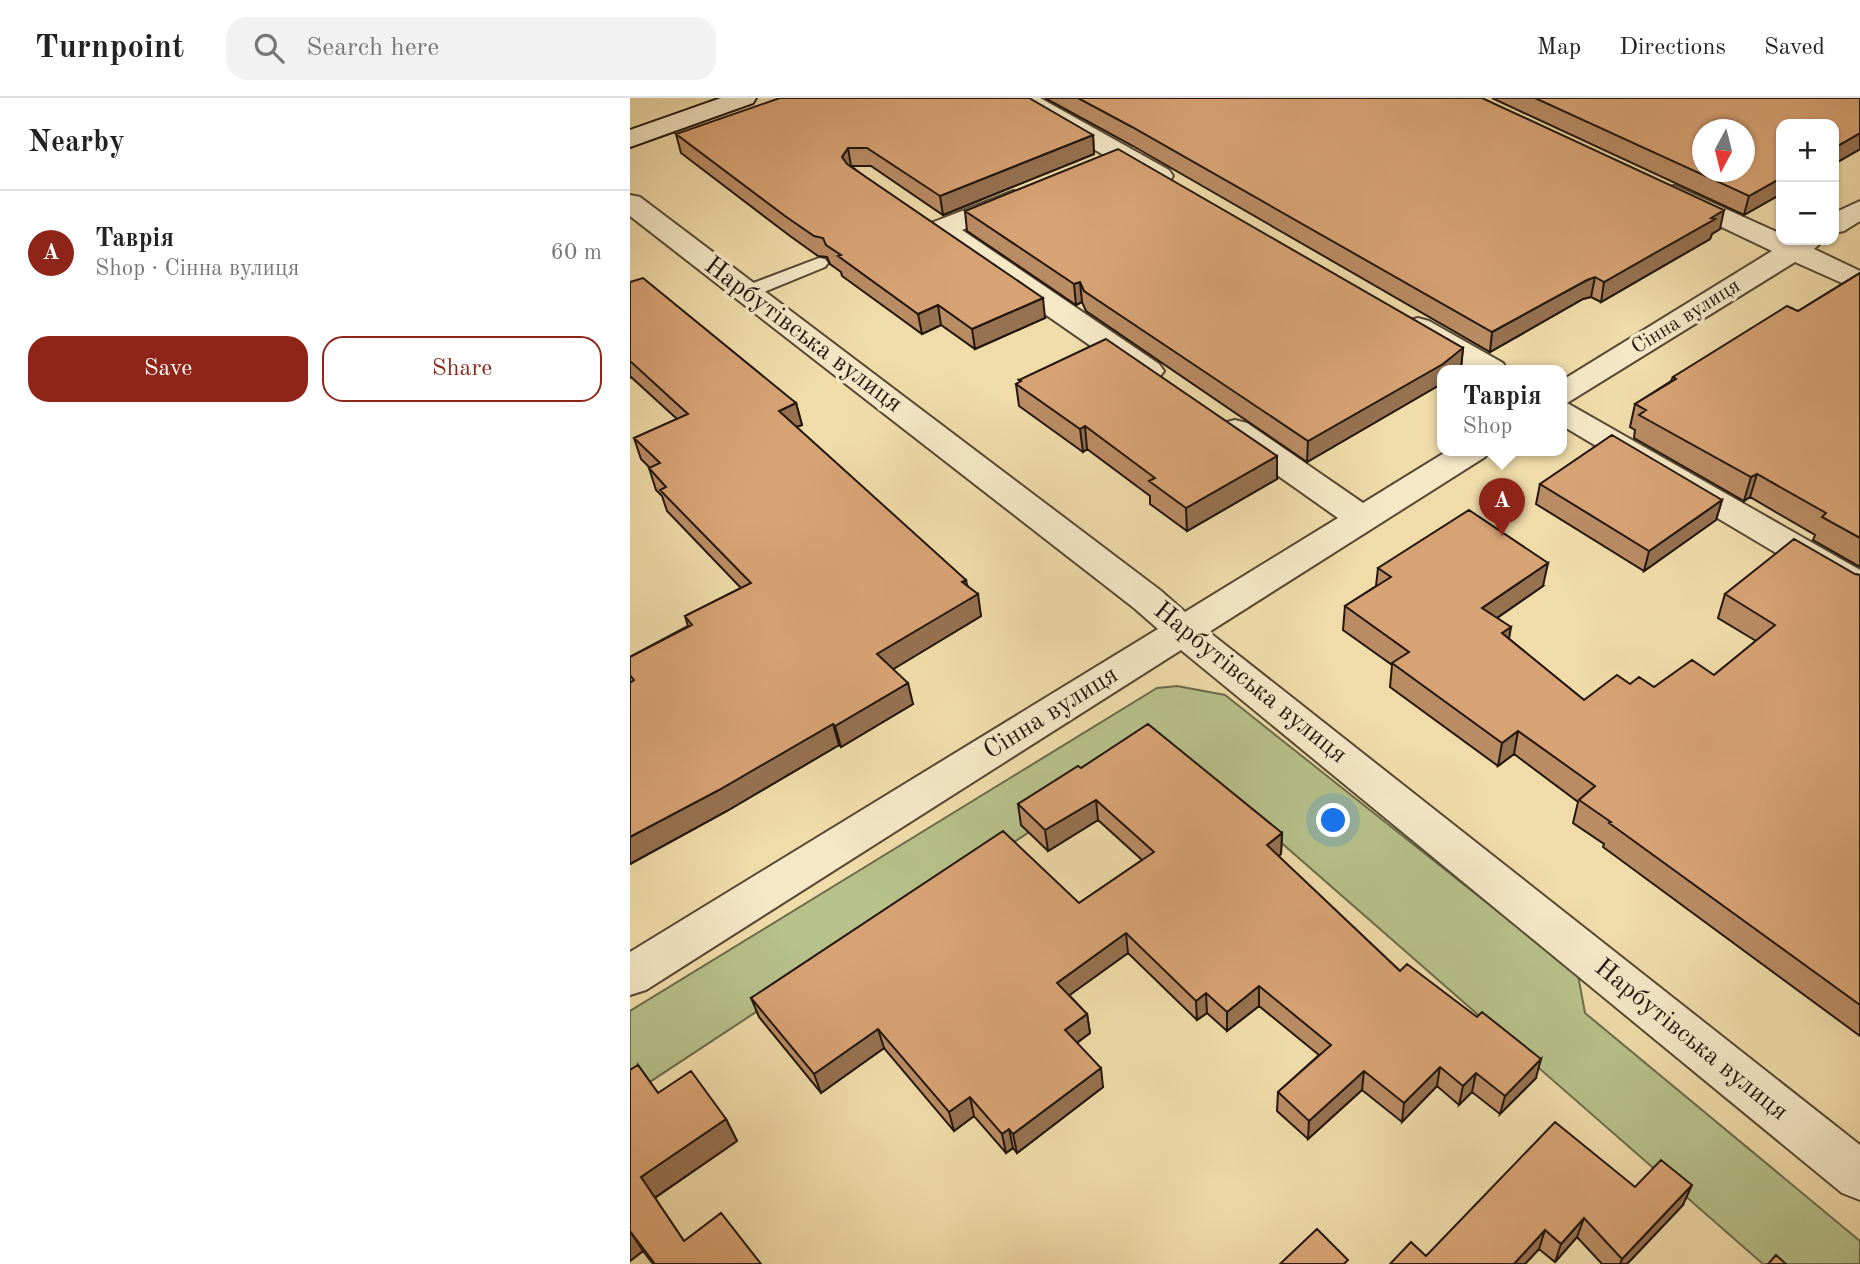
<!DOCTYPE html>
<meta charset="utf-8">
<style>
body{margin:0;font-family:"Old Standard TT",serif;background:#f2f2f2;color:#222}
.controls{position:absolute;right:21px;top:21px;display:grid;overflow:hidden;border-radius:14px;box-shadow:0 2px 5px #0004}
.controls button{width:63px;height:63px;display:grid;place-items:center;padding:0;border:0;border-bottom:2px solid #e0e0e0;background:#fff;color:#222;font:35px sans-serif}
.compass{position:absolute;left:1062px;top:21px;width:63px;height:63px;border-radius:50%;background:#fff;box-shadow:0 2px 5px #0004;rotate:187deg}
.you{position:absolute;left:704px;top:723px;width:24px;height:24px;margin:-18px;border:5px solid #fff;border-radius:50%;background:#1a73e8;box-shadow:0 0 0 10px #1a73e833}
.badge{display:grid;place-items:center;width:46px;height:46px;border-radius:50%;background:#8f2418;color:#fff;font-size:23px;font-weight:700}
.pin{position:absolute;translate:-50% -58px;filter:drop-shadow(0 2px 4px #0008)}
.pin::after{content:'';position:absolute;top:37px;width:24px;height:21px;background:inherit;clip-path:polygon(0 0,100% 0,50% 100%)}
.popup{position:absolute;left:807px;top:267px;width:130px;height:91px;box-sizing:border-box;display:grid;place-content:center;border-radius:14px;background:#fff;filter:drop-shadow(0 2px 5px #0005);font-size:23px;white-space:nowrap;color:#767676}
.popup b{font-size:26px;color:#222}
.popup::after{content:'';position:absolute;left:50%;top:100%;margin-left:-14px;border:14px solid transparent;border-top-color:#fff}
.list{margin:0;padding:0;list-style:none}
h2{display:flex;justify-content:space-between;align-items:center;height:91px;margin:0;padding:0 28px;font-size:30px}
h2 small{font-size:23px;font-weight:400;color:#767676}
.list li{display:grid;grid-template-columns:46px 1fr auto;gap:21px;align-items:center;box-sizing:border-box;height:126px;padding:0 28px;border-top:2px solid #e0e0e0}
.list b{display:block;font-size:26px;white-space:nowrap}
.list p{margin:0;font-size:23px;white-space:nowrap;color:#767676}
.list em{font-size:23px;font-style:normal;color:#767676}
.actions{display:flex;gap:14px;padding:21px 28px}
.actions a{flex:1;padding:16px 0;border:2px solid #8f2418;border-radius:21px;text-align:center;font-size:24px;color:#8f2418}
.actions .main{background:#8f2418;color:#fff}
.icon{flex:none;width:38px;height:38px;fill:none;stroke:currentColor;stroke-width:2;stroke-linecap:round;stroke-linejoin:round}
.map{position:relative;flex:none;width:1230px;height:1166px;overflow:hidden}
header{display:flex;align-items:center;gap:42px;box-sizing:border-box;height:98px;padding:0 35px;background:#fff;border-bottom:2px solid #e0e0e0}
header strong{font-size:33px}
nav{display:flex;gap:38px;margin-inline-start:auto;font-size:24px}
.search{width:490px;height:63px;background:#f2f2f2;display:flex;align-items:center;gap:18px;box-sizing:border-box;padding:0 24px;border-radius:21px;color:#767676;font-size:26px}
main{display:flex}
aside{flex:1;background:#fff}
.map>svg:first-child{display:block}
.green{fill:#b7c18a;stroke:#6c6c4c;stroke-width:2}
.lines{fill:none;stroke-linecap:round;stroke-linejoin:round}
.lane-casing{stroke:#564834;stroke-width:4}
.street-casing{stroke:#564834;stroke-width:4}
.secondary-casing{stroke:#22160d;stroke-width:4}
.lane{fill:#f5e8c7;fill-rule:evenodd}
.street{fill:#f5e8c7;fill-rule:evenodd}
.secondary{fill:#f5e8c7;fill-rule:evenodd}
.wall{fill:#ba8c64;stroke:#22160d;stroke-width:2}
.shaded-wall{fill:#977251;stroke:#22160d;stroke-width:2}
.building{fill:#d8a374;stroke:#22160d;stroke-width:2;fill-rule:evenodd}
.labels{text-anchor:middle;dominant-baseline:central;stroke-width:7;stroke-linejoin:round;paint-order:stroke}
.far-street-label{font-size:21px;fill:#22160d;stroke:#f5e8c7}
.street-label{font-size:26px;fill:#22160d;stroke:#f5e8c7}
</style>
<header>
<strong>Turnpoint</strong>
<div class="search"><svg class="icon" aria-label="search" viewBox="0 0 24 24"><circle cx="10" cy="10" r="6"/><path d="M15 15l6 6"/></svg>Search here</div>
<nav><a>Map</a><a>Directions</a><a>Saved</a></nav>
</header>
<main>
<aside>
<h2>Nearby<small></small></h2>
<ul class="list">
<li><span class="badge">A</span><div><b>Таврія</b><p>Shop · Сінна вулиця</p></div><em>60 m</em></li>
</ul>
<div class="actions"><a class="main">Save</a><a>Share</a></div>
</aside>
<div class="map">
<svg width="1230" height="1166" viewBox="0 0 1230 1166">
<rect width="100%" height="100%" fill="#f0dca9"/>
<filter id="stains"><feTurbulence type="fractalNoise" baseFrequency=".00286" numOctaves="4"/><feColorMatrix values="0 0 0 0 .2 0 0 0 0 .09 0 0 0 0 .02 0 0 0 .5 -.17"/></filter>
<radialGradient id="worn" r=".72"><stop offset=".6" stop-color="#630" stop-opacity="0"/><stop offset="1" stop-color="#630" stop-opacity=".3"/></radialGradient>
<path class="green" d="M 547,588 L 595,597 L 948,877 L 955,915 L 1230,1143 L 1230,1166 L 1133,1166 L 536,644 L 0,997 L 0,913 L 527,590 Z"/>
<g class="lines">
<defs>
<path id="lane" d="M 189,160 L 195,161 L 198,165 L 195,169 L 124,198 L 117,200 L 108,194 L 110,190 Z"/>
<path id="street" d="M 380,0 L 410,0 L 539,72 L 543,78 L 539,84 L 530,86 L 521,84 L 383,5 Z
M 1045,88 L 1151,136 L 1151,142 L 1194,142 L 1184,151 L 1230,173 L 1230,193 L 1165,164 L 937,305 L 1230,472 L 1230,500 L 1217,497 L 931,327 L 931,283 L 1142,153 L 1035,102 L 1032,96 L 1035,90 Z
M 383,93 L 393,95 L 397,101 L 393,107 L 332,132 L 529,266 L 534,273 L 529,280 L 518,282 L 507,280 L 301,137 L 297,131 L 301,125 Z
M 0,97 L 10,99 L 530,492 L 555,514 L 708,420 L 593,339 L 589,332 L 593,325 L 605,322 L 617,325 L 733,405 L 819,352 L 859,352 L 855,359 L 579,534 L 1230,1047 L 1230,1102 L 1212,1095 L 551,552 L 16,892 L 0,897 L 0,854 L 528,531 L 504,510 L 0,118 Z
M 1230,103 L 1230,123 L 1214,133 L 1204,135 L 1204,115 Z
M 788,220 L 799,223 L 873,265 L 877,272 L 839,272 L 777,235 L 773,229 L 777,223 Z"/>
<path id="secondary" d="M 91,0 L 126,0 L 123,5 L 0,49 L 0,32 Z"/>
</defs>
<use href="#lane" class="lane-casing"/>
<use href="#street" class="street-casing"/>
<use href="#secondary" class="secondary-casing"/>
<use href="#lane" class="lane"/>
<use href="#street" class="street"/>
<use href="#secondary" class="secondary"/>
</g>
<path class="wall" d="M 415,0 L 852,0 L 1090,131 L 1082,136 L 1080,141 L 971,204 L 961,199 L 953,201 L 860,254 L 503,48 Z
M 862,0 L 1230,0 L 1230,51 L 1204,66 L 1151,26 L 1151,96 L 1114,117 Z
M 46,36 L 463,37 L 464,56 L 313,117 L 241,68 L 221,68 L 415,220 L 345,251 L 311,227 L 292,236 L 212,178 L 211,174 L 200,166 L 197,159 L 188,158 L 160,138 L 51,55 Z
M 335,113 L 833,250 L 831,270 L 829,272 L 813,272 L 813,285 L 811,286 L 677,364 L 456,213 L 452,204 L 446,207 L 337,133 Z
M 1230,175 L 1230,469 L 1183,442 L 1185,437 L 1120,399 L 1114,403 L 1004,340 L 1005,332 L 1000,329 L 1005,306 L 1041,283 L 1043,279 L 1168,213 Z
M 0,184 L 166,305 L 172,327 L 166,329 L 338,488 L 351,518 L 263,571 L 283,606 L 211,649 L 209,647 L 97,713 L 0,766 L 0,559 L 58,528 L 55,518 L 111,490 L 37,413 L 32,398 L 26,392 L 19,370 L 20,370 L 11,361 L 4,340 L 47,321 L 1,279 L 0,280 Z
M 389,282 L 647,381 L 557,433 L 520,406 L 520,398 L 457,351 L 453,354 L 389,308 L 386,286 L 390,284 Z
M 910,386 L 1092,402 L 1086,422 L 1014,473 L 906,406 Z
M 748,470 L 913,488 L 867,520 L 879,541 L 954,602 L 1000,586 L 1024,589 L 1084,577 L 1126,543 L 1088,520 L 1095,496 L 1225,476 L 1230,477 L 1230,938 L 973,749 L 974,746 L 943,725 L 948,704 L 884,656 L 868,668 L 760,589 L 762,567 L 713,532 L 715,508 L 746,488 Z
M 451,670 L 652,735 L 651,756 L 648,758 L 770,873 L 906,980 L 870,1016 L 842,994 L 829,1007 L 807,988 L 772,1024 L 732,992 L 678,1041 L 647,1013 L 648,994 L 689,957 L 629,908 L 597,933 L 577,915 L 567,922 L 498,855 L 439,897 L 457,916 L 460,935 L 447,945 L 473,989 L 387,1055 L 383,1050 L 376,1055 L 344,1018 L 324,1033 L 254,950 L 191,995 L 129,919 L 121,900 L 449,805 L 512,762 L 468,722 L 418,753 L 391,727 L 388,706 Z
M 8,967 L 28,995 L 96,1021 L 107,1043 L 25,1100 L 54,1143 L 131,1166 L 23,1166 L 13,1153 L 0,1163 Z
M 1005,1089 L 1053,1107 L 997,1166 L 972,1166 L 947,1139 L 925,1164 L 909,1151 L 895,1166 L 760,1166 L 796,1158 Z"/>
<path class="shaded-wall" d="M 1230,35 L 1230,51 L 1204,66 L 1204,50 Z
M 463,37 L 464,56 L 313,117 L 310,98 Z
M 218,50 L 221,68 L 216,78 L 212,59 Z
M 1151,80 L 1151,96 L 1114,117 L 1119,98 Z
M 1094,112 L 1090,131 L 1082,136 L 1080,141 L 971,204 L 974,184 Z
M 965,179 L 961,199 L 953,201 L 860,254 L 862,234 L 957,182 Z
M 450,184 L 452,204 L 446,207 L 444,186 Z
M 413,200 L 415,220 L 345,251 L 342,231 Z
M 308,207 L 311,227 L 292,236 L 288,216 Z
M 833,250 L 831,270 L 829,272 L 813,272 L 813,285 L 677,364 L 678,343 Z
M 166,305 L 172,327 L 154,334 L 149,313 Z
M 455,328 L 457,351 L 453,354 L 450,331 Z
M 647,358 L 647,381 L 557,433 L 556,410 Z
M 1127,376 L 1120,399 L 1114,403 L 1121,379 Z
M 1092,402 L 1086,422 L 1014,473 L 1019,453 Z
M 918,465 L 913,488 L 848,533 L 852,510 Z
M 336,482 L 340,501 L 348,496 L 351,518 L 252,578 L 247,556 Z
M 881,529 L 877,553 L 872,535 Z
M 278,585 L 283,606 L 211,649 L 205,628 Z
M 203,626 L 209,647 L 97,713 L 0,766 L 0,739 Z
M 888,633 L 884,656 L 868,668 L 872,645 Z
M 466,702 L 468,722 L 418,753 L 415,732 Z
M 652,735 L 651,756 L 636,767 L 637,747 Z
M 496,835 L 498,855 L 430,904 L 427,885 Z
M 629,888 L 629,908 L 597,933 L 597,914 Z
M 576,895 L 577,915 L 567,922 L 566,903 Z
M 457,916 L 460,935 L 438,951 L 435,932 Z
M 248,931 L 254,950 L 191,995 L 184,976 Z
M 911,961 L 906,980 L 870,1016 L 875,998 Z
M 810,969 L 807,988 L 772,1024 L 774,1005 Z
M 471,970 L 473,989 L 387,1055 L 383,1036 Z
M 734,973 L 732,992 L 678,1041 L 679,1023 Z
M 846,975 L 842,994 L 829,1007 L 833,988 Z
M 340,999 L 344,1018 L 324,1033 L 319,1014 Z
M 96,1021 L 107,1043 L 24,1100 L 11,1079 Z
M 379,1031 L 383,1050 L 376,1055 L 372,1036 Z
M 1062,1087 L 1053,1107 L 997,1166 L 990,1166 L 992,1161 Z
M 954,1120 L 947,1139 L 925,1164 L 931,1146 Z
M 915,1132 L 909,1151 L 895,1166 L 884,1166 Z
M 0,1133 L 13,1153 L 0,1163 Z"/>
<path class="building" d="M 150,0 L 399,0 L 463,37 L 310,98 L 237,50 L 218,50 L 212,59 L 217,66 L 413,200 L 342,231 L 308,207 L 288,216 L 208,158 L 211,157 L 196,147 L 193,140 L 184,138 L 155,118 L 46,36 Z
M 448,0 L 852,0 L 1094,112 L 1081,120 L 1085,121 L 974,184 L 965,179 L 957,182 L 862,234 L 502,29 Z
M 905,0 L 1230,0 L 1230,35 L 1204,50 L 1204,26 L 1151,26 L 1151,80 L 1119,98 ZM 1073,32 L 1115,32 L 1115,74 L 1073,74 Z
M 488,51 L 833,250 L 813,266 L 678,343 L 454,193 L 450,184 L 444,186 L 335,113 Z
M 1230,175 L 1230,440 L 1192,419 L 1196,415 L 1127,376 L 1121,379 L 1009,317 L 1016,312 L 1005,306 L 1046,281 L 1043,279 L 1157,208 L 1168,213 Z
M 13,180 L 166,305 L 149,313 L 336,482 L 332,484 L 348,496 L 247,556 L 278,585 L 205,628 L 203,626 L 89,692 L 0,739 L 0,585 L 4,582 L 0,577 L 0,559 L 62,527 L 55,518 L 121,485 L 30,392 L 36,389 L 19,370 L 30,365 L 4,340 L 58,316 L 0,263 L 0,184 Z
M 476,241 L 647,358 L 556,410 L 519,383 L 525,380 L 455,328 L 450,331 L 386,286 L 391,283 L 389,282 Z
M 982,337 L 1092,402 L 1019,453 L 910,386 Z
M 839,412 L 918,465 L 852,510 L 881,529 L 872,535 L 954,602 L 987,577 L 1000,586 L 1009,579 L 1024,589 L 1062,562 L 1084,577 L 1145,527 L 1095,496 L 1164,441 L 1225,476 L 1230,477 L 1230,907 L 979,725 L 981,724 L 949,702 L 965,688 L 888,633 L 872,645 L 762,565 L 779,554 L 715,508 L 761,479 L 748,470 Z
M 518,626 L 652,735 L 637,747 L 770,873 L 777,866 L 847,919 L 852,914 L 911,961 L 875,998 L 846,975 L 833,988 L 810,969 L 774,1005 L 734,973 L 679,1023 L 648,994 L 701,947 L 629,888 L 597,914 L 576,895 L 566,903 L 496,835 L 427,885 L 457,916 L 435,932 L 471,970 L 383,1036 L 379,1031 L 372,1036 L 340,999 L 319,1014 L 248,931 L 184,976 L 121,900 L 373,733 L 449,805 L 524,754 L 466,702 L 415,732 L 388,706 L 448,668 L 451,670 Z
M 8,967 L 28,995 L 61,973 L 96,1021 L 11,1079 L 54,1143 L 91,1115 L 131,1166 L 25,1166 L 0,1133 L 0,972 Z
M 925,1024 L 1005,1089 L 1031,1062 L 1062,1087 L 992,1161 L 954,1120 L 931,1146 L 915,1132 L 884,1166 L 760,1166 L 781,1144 L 796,1158 Z
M 687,1131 L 718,1162 L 714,1166 L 650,1166 Z
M 1146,1157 L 1156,1166 L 1138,1166 Z"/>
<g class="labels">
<g class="far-street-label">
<text transform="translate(1056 219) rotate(-32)">Сінна вулиця</text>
</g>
<g class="street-label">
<text transform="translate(173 237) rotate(37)">Нарбутівська вулиця</text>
<text transform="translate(620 585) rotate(39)">Нарбутівська вулиця</text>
<text transform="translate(421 615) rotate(-32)">Сінна вулиця</text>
<text transform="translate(1061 942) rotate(39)">Нарбутівська вулиця</text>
</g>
</g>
<rect width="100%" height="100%" filter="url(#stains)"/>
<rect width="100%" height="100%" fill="url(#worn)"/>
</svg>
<div class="controls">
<button>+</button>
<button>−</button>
</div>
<svg class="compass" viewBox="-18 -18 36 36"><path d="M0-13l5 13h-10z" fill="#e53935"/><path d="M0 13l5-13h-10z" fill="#767676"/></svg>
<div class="you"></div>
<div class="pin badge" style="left:872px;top:438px">A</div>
<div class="popup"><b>Таврія</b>Shop</div>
</div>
</main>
